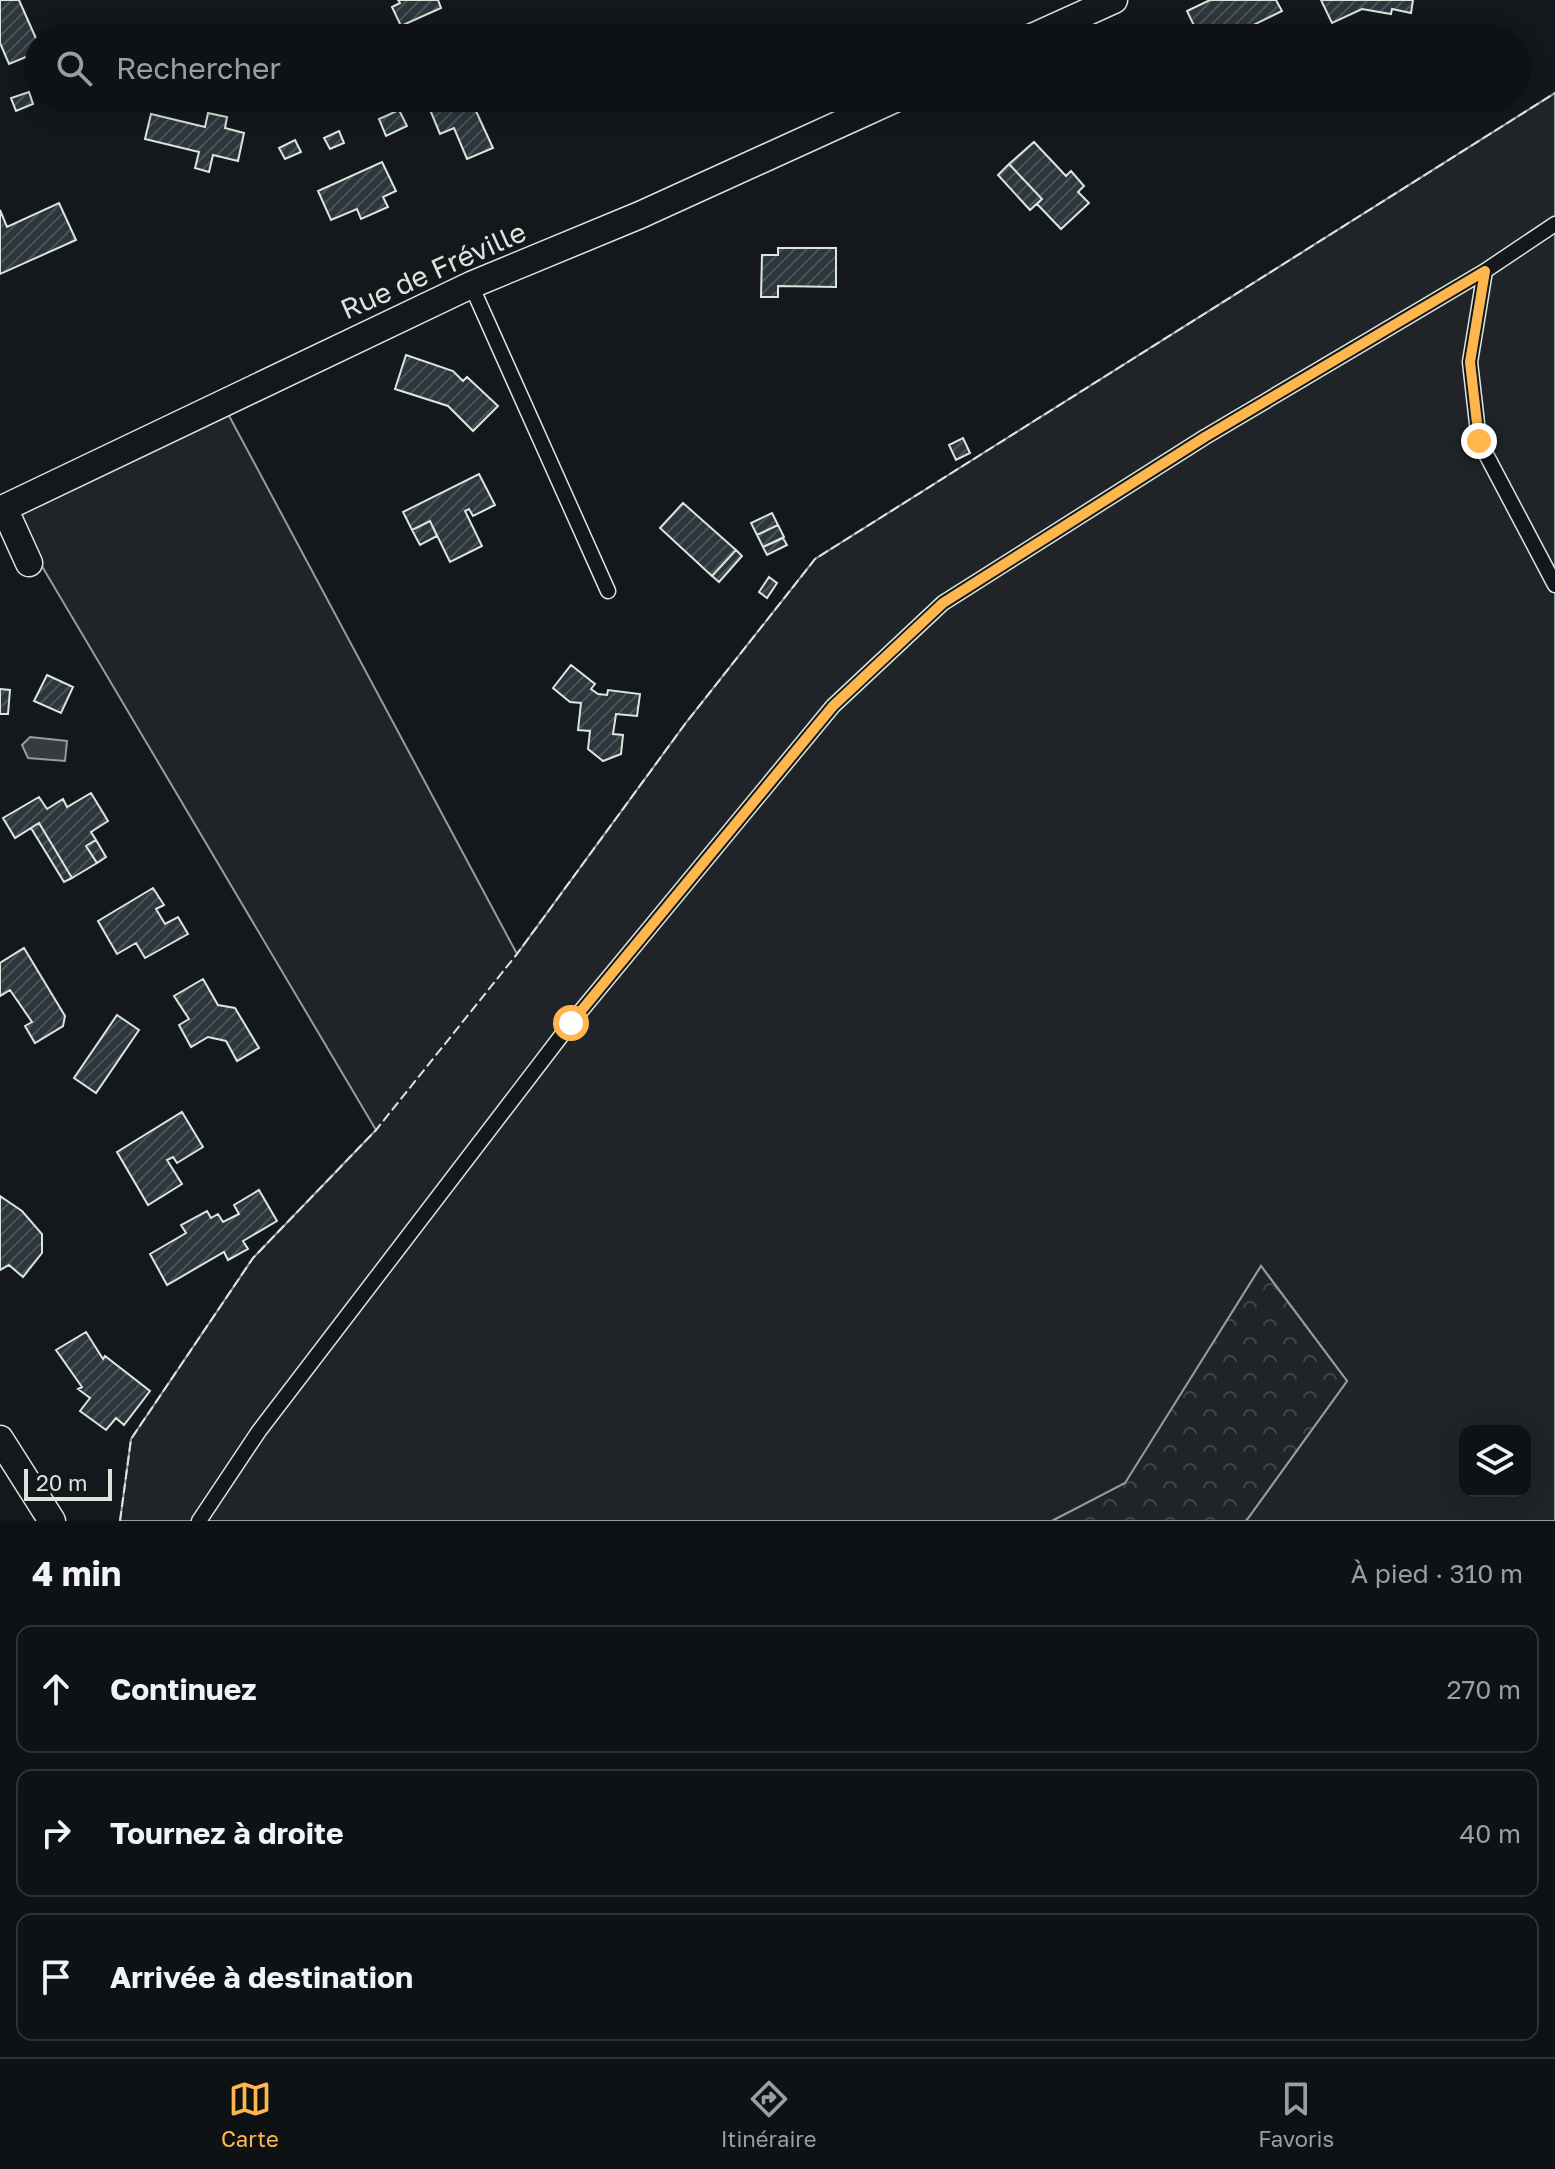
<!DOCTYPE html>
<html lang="fr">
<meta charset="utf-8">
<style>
body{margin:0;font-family:"Golos Text",sans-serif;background:#1d2022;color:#f1f3f6}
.controls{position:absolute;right:24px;bottom:24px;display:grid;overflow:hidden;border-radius:16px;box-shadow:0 4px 20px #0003}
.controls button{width:72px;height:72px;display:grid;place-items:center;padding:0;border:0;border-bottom:2px solid #2f3234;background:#0f1215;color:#f1f3f6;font:40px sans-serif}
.scale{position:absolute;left:24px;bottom:20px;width:88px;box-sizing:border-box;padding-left:8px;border:4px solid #d8e6dc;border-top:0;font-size:22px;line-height:28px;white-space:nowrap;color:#d8e6dc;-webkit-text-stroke:6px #14181c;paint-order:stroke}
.stop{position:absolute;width:24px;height:24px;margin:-18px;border:6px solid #ffb74d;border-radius:50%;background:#fff}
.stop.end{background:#ffb74d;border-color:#fff;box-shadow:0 2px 8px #0008}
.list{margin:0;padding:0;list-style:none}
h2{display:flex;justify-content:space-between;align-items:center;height:104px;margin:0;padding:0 32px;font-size:34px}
h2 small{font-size:26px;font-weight:400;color:#9b9ea0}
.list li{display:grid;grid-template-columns:52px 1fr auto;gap:24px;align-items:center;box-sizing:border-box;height:128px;margin:0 16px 16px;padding:0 16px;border:2px solid #2f3234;border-radius:16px}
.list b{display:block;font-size:30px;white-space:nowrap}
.list em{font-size:26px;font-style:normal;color:#9b9ea0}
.icon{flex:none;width:44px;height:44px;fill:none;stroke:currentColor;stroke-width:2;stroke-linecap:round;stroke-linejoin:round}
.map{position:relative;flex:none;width:1555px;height:1521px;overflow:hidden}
.search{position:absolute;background:#0f1215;box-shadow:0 4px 20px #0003;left:24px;right:24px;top:24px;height:88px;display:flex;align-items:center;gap:20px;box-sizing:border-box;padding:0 28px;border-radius:44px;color:#9b9ea0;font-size:30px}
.sheet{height:536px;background:#0f1215}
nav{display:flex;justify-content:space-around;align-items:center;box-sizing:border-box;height:112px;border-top:2px solid #2f3234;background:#0f1215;font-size:22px;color:#9b9ea0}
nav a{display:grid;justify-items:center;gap:4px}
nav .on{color:#ffb74d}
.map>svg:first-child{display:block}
.green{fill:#202428;stroke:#939e99;stroke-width:2;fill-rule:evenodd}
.forest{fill:url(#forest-crowns);stroke:#939e99;stroke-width:2}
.water{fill:#363b3e;stroke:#939e99;stroke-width:2}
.building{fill:url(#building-hatch);stroke:#d8e6dc;stroke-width:2}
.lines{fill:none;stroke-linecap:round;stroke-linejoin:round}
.lane-casing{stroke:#d8e6dc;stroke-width:17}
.street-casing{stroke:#d8e6dc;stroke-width:29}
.lane{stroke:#14181c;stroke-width:14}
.street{stroke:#14181c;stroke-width:26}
.fence{stroke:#d8e6dc;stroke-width:2;stroke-dasharray:10 4;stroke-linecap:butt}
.route{stroke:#ffb74d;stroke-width:10}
.labels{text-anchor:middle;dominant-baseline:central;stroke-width:6;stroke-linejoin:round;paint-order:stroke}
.street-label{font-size:28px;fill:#d8e6dc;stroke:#14181c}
</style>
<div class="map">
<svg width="1555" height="1521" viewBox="0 0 1555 1521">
<defs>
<pattern id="forest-crowns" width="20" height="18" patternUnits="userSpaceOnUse" patternTransform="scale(2)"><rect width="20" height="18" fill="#202428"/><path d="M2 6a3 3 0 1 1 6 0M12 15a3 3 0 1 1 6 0" fill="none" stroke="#404447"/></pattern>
<pattern id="building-hatch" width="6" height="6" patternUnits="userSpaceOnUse" patternTransform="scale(2)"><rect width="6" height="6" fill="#2c363c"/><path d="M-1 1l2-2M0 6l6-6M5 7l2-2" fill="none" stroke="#4a5358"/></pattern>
</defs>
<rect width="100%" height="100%" fill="#14181c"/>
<path class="green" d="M 1555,93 L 1555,1521 L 1246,1521 L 1347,1381 L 1261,1266 L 1125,1484 L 1052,1521 L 120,1521 L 131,1439 L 253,1258 L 376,1130 L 11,514 L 227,412 L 517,954 L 685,724 L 815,559 ZM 1465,1431 L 1525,1431 L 1525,1491 L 1465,1491 Z"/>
<path class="forest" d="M 1261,1266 L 1347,1381 L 1246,1521 L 1052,1521 L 1125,1483 Z"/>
<path class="water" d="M 30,737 L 67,741 L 65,761 L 28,758 L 22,745 Z"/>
<path class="building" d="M 0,0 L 19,0 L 38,43 L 38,52 L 9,64 L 0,43 Z
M 398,0 L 438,0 L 441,8 L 401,26 L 392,7 L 400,3 Z
M 1210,0 L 1276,0 L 1282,11 L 1227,38 L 1200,38 L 1187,11 Z
M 1321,0 L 1413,0 L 1411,13 L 1392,9 L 1391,14 L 1362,9 L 1332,23 Z
M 29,92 L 33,104 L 16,111 L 11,98 Z
M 431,98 L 470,98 L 493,148 L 467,159 L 454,128 L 440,134 L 426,100 Z
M 399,110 L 407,126 L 386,136 L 379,119 Z
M 208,113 L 227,117 L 225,128 L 244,133 L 238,161 L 213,155 L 209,172 L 195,168 L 199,152 L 145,139 L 151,114 L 205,127 Z
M 339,131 L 344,143 L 330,149 L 324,138 Z
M 295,140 L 301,152 L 285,159 L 279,148 Z
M 1034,142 L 1066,176 L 1071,171 L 1084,186 L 1078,192 L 1089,203 L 1061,229 L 1037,204 L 1042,199 L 1009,164 Z
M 382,162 L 396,191 L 383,197 L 388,207 L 361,219 L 357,209 L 331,220 L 318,191 Z
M 1009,164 L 1042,199 L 1030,210 L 998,175 Z
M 59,203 L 76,240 L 0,274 L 0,210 L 7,227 Z
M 778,248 L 836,248 L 836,287 L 778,286 L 778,297 L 761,297 L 762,255 L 778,255 Z
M 406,355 L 453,371 L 463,381 L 467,377 L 498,406 L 473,431 L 448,406 L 395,389 Z
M 963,438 L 970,453 L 956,460 L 949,445 Z
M 479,474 L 495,505 L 473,516 L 469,509 L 465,511 L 482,546 L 450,562 L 430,521 L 412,530 L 403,512 Z
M 683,503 L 736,550 L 712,576 L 660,528 Z
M 772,513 L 778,525 L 757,535 L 751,523 Z
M 430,521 L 437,536 L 420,545 L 412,530 Z
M 778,525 L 784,537 L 763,547 L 757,535 Z
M 783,538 L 787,545 L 767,555 L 763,547 Z
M 736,550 L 742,556 L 719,582 L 712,576 Z
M 769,577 L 777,583 L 767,598 L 759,592 Z
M 571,665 L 595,684 L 591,689 L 598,694 L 607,695 L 608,690 L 640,694 L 637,716 L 616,714 L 613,734 L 623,735 L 621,754 L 603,761 L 588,749 L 590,731 L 578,730 L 581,703 L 570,702 L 553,688 Z
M 47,675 L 73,687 L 61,713 L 34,701 Z
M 0,689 L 10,690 L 8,714 L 0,714 Z
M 91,793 L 108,821 L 91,832 L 96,840 L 86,846 L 97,863 L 72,878 L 39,823 L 15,838 L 3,818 L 39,797 L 47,809 L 63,799 L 67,807 Z
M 39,823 L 72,878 L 64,882 L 31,828 Z
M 96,840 L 106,857 L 97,863 L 86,846 Z
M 153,888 L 164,905 L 156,909 L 165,924 L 178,917 L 188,934 L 145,958 L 136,943 L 117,954 L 98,921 Z
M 24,948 L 65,1016 L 63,1026 L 35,1043 L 25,1026 L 32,1022 L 10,990 L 0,996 L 0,963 Z
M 203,979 L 218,1005 L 235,1008 L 259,1048 L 237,1061 L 226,1041 L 208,1037 L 191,1047 L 179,1025 L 189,1019 L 174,996 Z
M 117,1015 L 139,1030 L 96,1093 L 74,1078 Z
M 182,1112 L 203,1147 L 177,1163 L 173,1157 L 167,1160 L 182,1184 L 148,1205 L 117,1152 Z
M 259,1190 L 277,1221 L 243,1241 L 248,1249 L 228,1260 L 224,1252 L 167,1285 L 150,1254 L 186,1233 L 181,1225 L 207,1211 L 211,1218 L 218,1214 L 223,1222 L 239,1214 L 234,1205 Z
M 0,1196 L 22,1211 L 42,1234 L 42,1253 L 23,1277 L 9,1265 L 0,1270 Z
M 86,1332 L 103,1359 L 105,1356 L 150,1391 L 124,1425 L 116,1418 L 106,1430 L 80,1411 L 90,1398 L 78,1389 L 82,1387 L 56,1350 Z"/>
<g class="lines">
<defs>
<path id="lane" d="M 1485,271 L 1470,362 L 1479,441 L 1555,585
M 471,285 L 608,591
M 199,1521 L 259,1431 L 571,1023 L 833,706 L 943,603 L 1205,437 L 1485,271 L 1555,224"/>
<path id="street" d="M 1030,38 L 1114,0
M 4,508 L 29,563
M 0,510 L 471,285 L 640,215 L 897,98
M 0,1439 L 52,1521"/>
</defs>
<use href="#lane" class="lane-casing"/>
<use href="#street" class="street-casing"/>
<use href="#lane" class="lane"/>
<use href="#street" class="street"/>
<path class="fence" d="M 120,1521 L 131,1439 L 253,1258 L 376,1130 L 517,954 L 685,724 L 815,559 L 1555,93"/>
</g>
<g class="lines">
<path class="route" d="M 571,1023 L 833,706 L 943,603 L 1205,437 L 1485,271 L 1470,362 L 1479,441"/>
</g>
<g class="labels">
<g class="street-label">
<text transform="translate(433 270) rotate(-24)">Rue de Fréville</text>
</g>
</g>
</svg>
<div class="controls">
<button><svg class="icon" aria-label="layers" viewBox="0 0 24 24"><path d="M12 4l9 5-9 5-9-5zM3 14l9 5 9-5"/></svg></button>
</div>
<div class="scale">20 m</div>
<div class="stop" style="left:571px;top:1023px"></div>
<div class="stop end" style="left:1479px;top:441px"></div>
<div class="search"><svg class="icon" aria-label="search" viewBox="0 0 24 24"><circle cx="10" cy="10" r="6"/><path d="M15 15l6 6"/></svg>Rechercher</div>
</div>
<section class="sheet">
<h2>4 min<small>À pied · 310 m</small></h2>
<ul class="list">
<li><svg class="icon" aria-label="ahead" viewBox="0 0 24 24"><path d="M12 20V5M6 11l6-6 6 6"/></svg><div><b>Continuez</b></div><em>270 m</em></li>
<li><svg class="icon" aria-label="right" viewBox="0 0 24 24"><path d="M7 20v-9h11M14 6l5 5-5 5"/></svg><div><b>Tournez à droite</b></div><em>40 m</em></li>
<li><svg class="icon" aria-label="arrive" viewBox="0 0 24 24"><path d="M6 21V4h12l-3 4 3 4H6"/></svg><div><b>Arrivée à destination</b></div></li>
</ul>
</section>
<nav>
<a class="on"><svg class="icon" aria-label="map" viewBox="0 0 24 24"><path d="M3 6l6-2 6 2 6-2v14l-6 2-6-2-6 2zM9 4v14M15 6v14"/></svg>Carte</a>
<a><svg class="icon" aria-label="directions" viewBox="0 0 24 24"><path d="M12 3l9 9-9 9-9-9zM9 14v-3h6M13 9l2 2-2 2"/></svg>Itinéraire</a>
<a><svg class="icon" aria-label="saved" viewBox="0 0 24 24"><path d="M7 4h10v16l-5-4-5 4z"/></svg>Favoris</a>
</nav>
